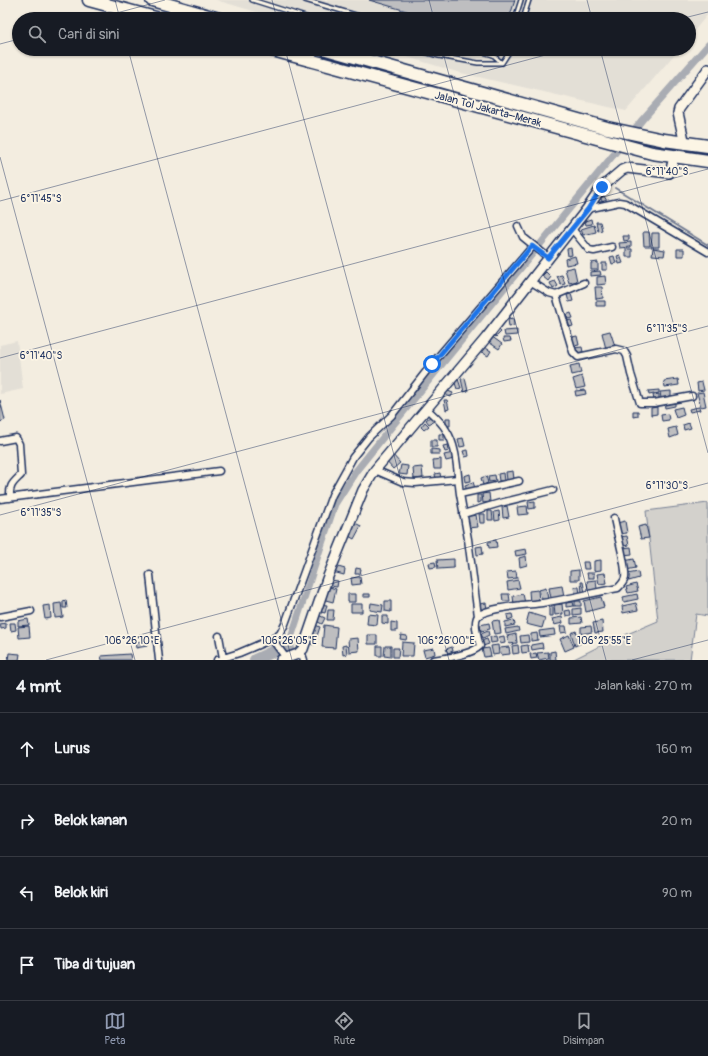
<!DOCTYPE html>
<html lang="id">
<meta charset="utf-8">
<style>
body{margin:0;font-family:Pangolin,sans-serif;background:#20242c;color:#f1f3f6}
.stop{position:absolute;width:12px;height:12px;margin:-9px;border:3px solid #1a73e8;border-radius:50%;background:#fff}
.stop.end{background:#1a73e8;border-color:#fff;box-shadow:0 1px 4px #0008}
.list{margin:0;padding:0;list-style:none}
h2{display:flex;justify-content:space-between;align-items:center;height:52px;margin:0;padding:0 16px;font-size:17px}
h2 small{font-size:13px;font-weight:400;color:#9ea1a6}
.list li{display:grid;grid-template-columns:26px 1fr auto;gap:12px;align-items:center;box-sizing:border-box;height:72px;padding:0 16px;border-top:1px solid #363941}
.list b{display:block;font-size:15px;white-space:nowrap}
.list em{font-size:13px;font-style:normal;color:#9ea1a6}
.icon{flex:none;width:22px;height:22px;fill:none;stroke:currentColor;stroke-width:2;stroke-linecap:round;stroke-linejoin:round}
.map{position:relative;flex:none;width:708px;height:660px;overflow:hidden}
.search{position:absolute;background:#171b24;box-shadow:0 1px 3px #0004;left:12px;right:12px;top:12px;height:44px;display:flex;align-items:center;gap:10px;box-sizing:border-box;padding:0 14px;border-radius:22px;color:#9ea1a6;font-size:15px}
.sheet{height:340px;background:#171b24}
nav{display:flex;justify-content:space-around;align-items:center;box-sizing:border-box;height:56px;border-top:1px solid #363941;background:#171b24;font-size:11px;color:#9ea1a6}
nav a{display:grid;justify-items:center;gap:2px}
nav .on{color:#919bb2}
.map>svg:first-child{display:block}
.built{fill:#e3dfd6}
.green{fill:#d3d1cc;stroke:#778095}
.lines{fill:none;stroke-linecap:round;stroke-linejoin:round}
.stream{stroke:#707a91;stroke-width:2}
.canal{stroke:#a9acb3;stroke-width:7}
.river{stroke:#a9acb3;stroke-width:12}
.building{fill:#bebec0;stroke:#1b2f5e}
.lane-casing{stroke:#1b2f5e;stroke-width:6}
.street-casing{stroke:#1b2f5e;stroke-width:9}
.secondary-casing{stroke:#1b2f5e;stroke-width:12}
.highway-casing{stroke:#1b2f5e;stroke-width:15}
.lane{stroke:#fcf5e5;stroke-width:3}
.street{stroke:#fcf5e5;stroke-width:6}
.secondary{stroke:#fcf5e5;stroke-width:9}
.highway{stroke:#fcf5e5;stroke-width:12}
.route{stroke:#1a73e8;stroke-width:5}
.ticks{fill:none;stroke:#1b2f5e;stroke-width:1;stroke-opacity:0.45}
.labels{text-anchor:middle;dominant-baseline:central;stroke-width:3.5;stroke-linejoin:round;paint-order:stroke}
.street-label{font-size:11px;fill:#1b2f5e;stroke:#fcf5e5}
.ticks-label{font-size:10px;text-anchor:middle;fill:#1b2f5e;stroke:#fcf5e5;stroke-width:3.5;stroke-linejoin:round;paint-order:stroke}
</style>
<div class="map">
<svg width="708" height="660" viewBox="0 0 708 660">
<rect width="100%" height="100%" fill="#f3ede0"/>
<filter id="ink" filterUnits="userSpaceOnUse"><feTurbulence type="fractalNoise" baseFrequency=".025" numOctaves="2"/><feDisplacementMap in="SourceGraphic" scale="8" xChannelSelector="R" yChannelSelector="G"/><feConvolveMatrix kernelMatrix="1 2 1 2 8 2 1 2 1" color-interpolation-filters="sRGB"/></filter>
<g filter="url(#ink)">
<path class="built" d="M 216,0 L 708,0 L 708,14 L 689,37 L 689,19 L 280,19 Z
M 381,49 L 679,49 L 626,111 L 457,72 Z
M 17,341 L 23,389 L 0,394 L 0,345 Z"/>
<path class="green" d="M 708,503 L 708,616 L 696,614 L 690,660 L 572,660 L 606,643 L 658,621 L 646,511 Z"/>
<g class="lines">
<path class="stream" d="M 615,188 L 708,245"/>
<path class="canal" d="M 294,660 L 289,644 L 335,504 L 356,471 L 438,369 L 642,120 L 708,45"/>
<path class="river" d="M 255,660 L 289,644"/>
</g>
<path class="building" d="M 369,0 L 515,0 L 509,19 L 434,19 Z
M 604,196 L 607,201 L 603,203 L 600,197 Z
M 591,219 L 592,224 L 586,225 L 585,221 Z
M 596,222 L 600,222 L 602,230 L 598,231 Z
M 594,225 L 596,232 L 583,235 L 581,229 Z
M 643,232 L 649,232 L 650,246 L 644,246 Z
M 652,233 L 659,233 L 659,247 L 651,247 Z
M 623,236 L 629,236 L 629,240 L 624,241 Z
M 631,242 L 631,247 L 620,248 L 619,243 Z
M 571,248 L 572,255 L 568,256 L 567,249 Z
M 653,248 L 665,250 L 664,256 L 652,255 Z
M 626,249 L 632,249 L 632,257 L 626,257 Z
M 677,249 L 684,249 L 684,256 L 677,256 Z
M 620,255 L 623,263 L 619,264 L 617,256 Z
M 575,256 L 577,263 L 566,265 L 565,259 Z
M 614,256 L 616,263 L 612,264 L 610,257 Z
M 598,262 L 598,270 L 591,270 L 591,263 Z
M 602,263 L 607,263 L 607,270 L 602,270 Z
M 574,267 L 577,281 L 569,283 L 565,269 Z
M 600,271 L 601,275 L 590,276 L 590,272 Z
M 546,272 L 551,277 L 548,281 L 542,276 Z
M 562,275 L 565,284 L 561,285 L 557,276 Z
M 605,276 L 606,284 L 597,285 L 597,277 Z
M 555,281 L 558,286 L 553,289 L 550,283 Z
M 595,287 L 602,287 L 603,298 L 596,299 Z
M 571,294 L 573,301 L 569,302 L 567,295 Z
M 596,301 L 605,301 L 605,306 L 596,306 Z
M 571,313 L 573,318 L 568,319 L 566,315 Z
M 513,318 L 514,326 L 509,327 L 508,319 Z
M 571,320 L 573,326 L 569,327 L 567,321 Z
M 497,328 L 501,332 L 496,337 L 492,334 Z
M 517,330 L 517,335 L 505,336 L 504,331 Z
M 610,331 L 615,346 L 606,349 L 602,333 Z
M 491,336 L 502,344 L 499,349 L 487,341 Z
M 577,336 L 579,345 L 574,346 L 572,337 Z
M 503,338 L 510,338 L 511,341 L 504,342 Z
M 482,346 L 491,351 L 488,356 L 480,351 Z
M 582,347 L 583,352 L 575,353 L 574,348 Z
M 579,364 L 581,373 L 572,375 L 570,366 Z
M 582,376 L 585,387 L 576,389 L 573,379 Z
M 465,378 L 468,391 L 464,392 L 461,379 Z
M 458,379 L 461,388 L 457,389 L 454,380 Z
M 678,379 L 679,385 L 665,387 L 664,381 Z
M 702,382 L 704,390 L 698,391 L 697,383 Z
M 443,389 L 453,393 L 451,397 L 442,393 Z
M 585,390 L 586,394 L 576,396 L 575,391 Z
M 659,390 L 659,393 L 649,395 L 648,391 Z
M 671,391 L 671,396 L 661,398 L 660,392 Z
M 703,392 L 706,406 L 701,407 L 697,393 Z
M 659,394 L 659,399 L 654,400 L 653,395 Z
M 0,400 L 5,420 L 0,422 Z
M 444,400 L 447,400 L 449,409 L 446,410 Z
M 675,401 L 675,406 L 665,408 L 664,403 Z
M 657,407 L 657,414 L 651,415 L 651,408 Z
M 682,407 L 684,415 L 676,418 L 673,409 Z
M 699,407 L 700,410 L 690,412 L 689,409 Z
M 633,411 L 638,411 L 638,416 L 633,417 Z
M 668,414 L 669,420 L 662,421 L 661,415 Z
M 431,416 L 434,421 L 429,424 L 426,420 Z
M 446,418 L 450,418 L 450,426 L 446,426 Z
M 425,422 L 429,426 L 424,430 L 421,427 Z
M 689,423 L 691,428 L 684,430 L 683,425 Z
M 676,427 L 678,435 L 670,438 L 668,429 Z
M 439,434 L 444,434 L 444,440 L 439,440 Z
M 463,438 L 465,446 L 460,447 L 458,439 Z
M 431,440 L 437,440 L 437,447 L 431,447 Z
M 448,445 L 449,451 L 445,452 L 443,446 Z
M 431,449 L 440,450 L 440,454 L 431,454 Z
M 468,450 L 469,456 L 465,457 L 463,451 Z
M 453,453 L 454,459 L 446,461 L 444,455 Z
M 392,454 L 400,463 L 393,469 L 385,460 Z
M 441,459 L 441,469 L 434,469 L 433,460 Z
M 401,465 L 408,466 L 407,475 L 399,474 Z
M 422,467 L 423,478 L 414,479 L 413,468 Z
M 513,471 L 514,479 L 507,480 L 506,472 Z
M 440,473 L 441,479 L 436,480 L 435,474 Z
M 503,473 L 504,481 L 499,481 L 498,474 Z
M 470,474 L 471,481 L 465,482 L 464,476 Z
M 495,475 L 496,481 L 489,482 L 488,476 Z
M 486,476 L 488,483 L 483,485 L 481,478 Z
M 473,482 L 475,488 L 467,491 L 465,485 Z
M 489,493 L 490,502 L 483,503 L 482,494 Z
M 477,495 L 481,495 L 481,502 L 477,503 Z
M 535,501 L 535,508 L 529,509 L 528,502 Z
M 507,506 L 509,517 L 503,518 L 502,507 Z
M 527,506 L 528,514 L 518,515 L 517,507 Z
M 488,511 L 492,511 L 493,520 L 488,520 Z
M 499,511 L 500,520 L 495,521 L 494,512 Z
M 479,514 L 485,514 L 485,523 L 480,523 Z
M 476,515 L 478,527 L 467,528 L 465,517 Z
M 625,521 L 627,533 L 619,534 L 617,523 Z
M 353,522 L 361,526 L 354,539 L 347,535 Z
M 646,525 L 649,538 L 641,539 L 638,527 Z
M 627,536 L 629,545 L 621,547 L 619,537 Z
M 496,540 L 497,547 L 489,548 L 488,542 Z
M 482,546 L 483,554 L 477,555 L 476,547 Z
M 631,547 L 632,554 L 624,555 L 623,548 Z
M 526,549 L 527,554 L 516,556 L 515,551 Z
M 526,556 L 527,565 L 520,567 L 519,558 Z
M 454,559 L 454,568 L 438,569 L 437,560 Z
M 634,559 L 636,568 L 626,570 L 624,561 Z
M 601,560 L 601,570 L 594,571 L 594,561 Z
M 435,562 L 436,567 L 430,568 L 429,563 Z
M 583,562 L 588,562 L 589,569 L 584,569 Z
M 335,566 L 345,569 L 344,575 L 333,572 Z
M 356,568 L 361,569 L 360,574 L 355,574 Z
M 579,570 L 579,580 L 570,580 L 570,571 Z
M 516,571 L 517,578 L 508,579 L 507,572 Z
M 638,572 L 639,578 L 629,581 L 627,574 Z
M 587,573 L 594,573 L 594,578 L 588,578 Z
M 605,573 L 607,583 L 599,584 L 597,574 Z
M 360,577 L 361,584 L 352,585 L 351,578 Z
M 330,580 L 338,581 L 337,587 L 330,586 Z
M 518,580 L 520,588 L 508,590 L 507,582 Z
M 596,580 L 597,589 L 588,590 L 587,581 Z
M 581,582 L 583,582 L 585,593 L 582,593 Z
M 636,584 L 638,591 L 628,593 L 626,587 Z
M 326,586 L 336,589 L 333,602 L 322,599 Z
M 562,586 L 564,596 L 551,598 L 549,588 Z
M 574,587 L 579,587 L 580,594 L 575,594 Z
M 546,588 L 548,599 L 542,600 L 539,590 Z
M 538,590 L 539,602 L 530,603 L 529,591 Z
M 348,594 L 355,594 L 355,602 L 348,602 Z
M 363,594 L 370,594 L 370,597 L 363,597 Z
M 502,594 L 509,594 L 510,601 L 503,601 Z
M 523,594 L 525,603 L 514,605 L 513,596 Z
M 637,594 L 638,599 L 624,602 L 623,597 Z
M 601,597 L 604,607 L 586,612 L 584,601 Z
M 66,600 L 67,608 L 63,608 L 63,601 Z
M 385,601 L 391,601 L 391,612 L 385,611 Z
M 575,601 L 581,601 L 581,606 L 575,606 Z
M 573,602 L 574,606 L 566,607 L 566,603 Z
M 61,603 L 63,617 L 55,618 L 54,604 Z
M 371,603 L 383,605 L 382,612 L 370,610 Z
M 486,603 L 487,609 L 480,610 L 479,604 Z
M 636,603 L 638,610 L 623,613 L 622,606 Z
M 319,604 L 327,605 L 325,613 L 317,611 Z
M 351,604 L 362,604 L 362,612 L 351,612 Z
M 562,604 L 563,614 L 555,615 L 554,605 Z
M 50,605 L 51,618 L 45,619 L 43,606 Z
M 549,607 L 553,607 L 553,616 L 549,616 Z
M 581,608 L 581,614 L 573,615 L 573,609 Z
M 328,610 L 334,610 L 333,620 L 327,620 Z
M 570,610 L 571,615 L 566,616 L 565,611 Z
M 529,613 L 545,618 L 542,628 L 526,624 Z
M 316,614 L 325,618 L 322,624 L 314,620 Z
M 368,614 L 378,615 L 377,625 L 367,624 Z
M 512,614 L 513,618 L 508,620 L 507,615 Z
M 382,616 L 388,616 L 388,624 L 382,623 Z
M 562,617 L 563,623 L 554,625 L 552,619 Z
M 581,617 L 582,623 L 571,624 L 571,618 Z
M 28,619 L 29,625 L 18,626 L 18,621 Z
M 499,620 L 501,633 L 494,634 L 492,621 Z
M 514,620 L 515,625 L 505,627 L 505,622 Z
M 602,621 L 603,632 L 595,633 L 593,623 Z
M 391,622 L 397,623 L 397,631 L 391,631 Z
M 6,623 L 6,628 L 1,629 L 0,624 Z
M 10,623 L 15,623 L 16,630 L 11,631 Z
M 489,623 L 490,629 L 481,631 L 480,625 Z
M 313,624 L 320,627 L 314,645 L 307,642 Z
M 324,625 L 337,627 L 335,648 L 322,647 Z
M 29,626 L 30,637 L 19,638 L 18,627 Z
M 560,626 L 566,626 L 567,632 L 561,633 Z
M 591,626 L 592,632 L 581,634 L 581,627 Z
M 518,627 L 519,631 L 506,634 L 505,629 Z
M 554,629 L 555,635 L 540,637 L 539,631 Z
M 488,631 L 489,635 L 483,638 L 481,634 Z
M 576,631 L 581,643 L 575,646 L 571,633 Z
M 537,633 L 538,640 L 531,641 L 531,634 Z
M 516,634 L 517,643 L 509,644 L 507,636 Z
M 368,635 L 377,635 L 377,644 L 368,644 Z
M 401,635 L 407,636 L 406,640 L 400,639 Z
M 528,635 L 529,642 L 521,643 L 520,636 Z
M 569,635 L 574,647 L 565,651 L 560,639 Z
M 496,636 L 497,642 L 491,643 L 490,637 Z
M 504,636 L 505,643 L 500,644 L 499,637 Z
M 358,638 L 359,651 L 349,652 L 348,639 Z
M 487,639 L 489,644 L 483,646 L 481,641 Z
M 146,641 L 147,646 L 136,648 L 135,642 Z
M 402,642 L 414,643 L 413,656 L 401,656 Z
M 542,643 L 543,648 L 532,650 L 531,645 Z
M 346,645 L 347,654 L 343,655 L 342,646 Z
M 498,645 L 499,654 L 493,655 L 491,646 Z
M 518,645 L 519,653 L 513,654 L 512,646 Z
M 528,645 L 529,652 L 522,653 L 521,646 Z
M 377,646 L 382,646 L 382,656 L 377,656 Z
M 385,646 L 391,646 L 391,657 L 384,656 Z
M 452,647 L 453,651 L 448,653 L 446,649 Z
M 509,647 L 510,654 L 501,655 L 500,648 Z
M 393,648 L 399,648 L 398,657 L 393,657 Z
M 434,648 L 435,654 L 425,657 L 423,650 Z
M 489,648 L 491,656 L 484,657 L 482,649 Z
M 555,651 L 556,660 L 550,660 L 550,652 Z
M 548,652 L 549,658 L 539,660 L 537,653 Z
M 9,653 L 20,654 L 19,660 L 8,660 Z
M 536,653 L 537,658 L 531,659 L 530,654 Z
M 130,654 L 131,660 L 102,660 L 101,656 Z"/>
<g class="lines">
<defs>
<path id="lane" d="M 252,0 L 312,19
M 305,0 L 369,19
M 515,19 L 521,0
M 523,19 L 529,0
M 414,49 L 439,56 L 478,63 L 502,63 L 493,55 L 473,49
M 493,55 L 499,49
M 502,63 L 511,49"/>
<path id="street" d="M 587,209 L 619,202 L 625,203 L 708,252
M 518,226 L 523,237 L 549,258
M 572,229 L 589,250 L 594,251 L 612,247
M 530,281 L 549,293 L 556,295 L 584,283
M 556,295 L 573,352 L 578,357 L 616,349 L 624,351 L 627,356 L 631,374 L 640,403 L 654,403 L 692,396
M 427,409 C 433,415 442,422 446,430 C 458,448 457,473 460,494 L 519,481
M 0,441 L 16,438 L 19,444 L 21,475 C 13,483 9,485 10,498
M 375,470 L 403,482 L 415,483 L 458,479
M 460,494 L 468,539 L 478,616
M 0,499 L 219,471
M 463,514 L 500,503 L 553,490
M 150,575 L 159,660
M 0,617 L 31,611
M 219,636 L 223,658
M 272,639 L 286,658
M 301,651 L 304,660
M 217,660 L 239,653 L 272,639 L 280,634 L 285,624 L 332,495 L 353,457 L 369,437 L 392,415 L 432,364 L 533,246
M 433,660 C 445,658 471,655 480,646 C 478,640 473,621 478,616 C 488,607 528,605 542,603 C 567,599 593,593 618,588 C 621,585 624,582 625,578 C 627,566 616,531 614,518"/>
<path id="secondary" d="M 684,140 L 678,113 L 679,109 L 708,69
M 281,660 L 298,654 L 303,649 L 327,579 L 363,490 L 375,470 L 486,338 L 587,209 L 602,187 L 622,170 L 627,168 L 669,173 L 671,169 L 674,157"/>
<path id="highway" d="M 89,0 L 159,19
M 152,0 L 219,19
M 269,49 L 652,153 L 708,161
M 326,49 L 607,128 L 664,140 L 708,146"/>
</defs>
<use href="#lane" class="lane-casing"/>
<use href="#street" class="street-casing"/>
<use href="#secondary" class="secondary-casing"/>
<use href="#highway" class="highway-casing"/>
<use href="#lane" class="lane"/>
<use href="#street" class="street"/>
<use href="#secondary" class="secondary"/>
<use href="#highway" class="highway"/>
</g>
</g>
<g class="lines" filter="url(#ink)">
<path class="route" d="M 432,364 L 532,246 L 548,258 L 588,209 L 602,187"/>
</g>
<path class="ticks" d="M 115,0 L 120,19M 272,0 L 277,19M 429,0 L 434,19M 587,0 L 592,19M 94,19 L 165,0M 680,19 L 708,12M 0,44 L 19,39M 128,49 L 292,660M 285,49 L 449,660M 442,49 L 606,660M 600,49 L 708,453M 0,157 L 135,660M 0,201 L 568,49M 0,358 L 708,169M 0,515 L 708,326M 46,660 L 708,483M 632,660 L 708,640"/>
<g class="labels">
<g class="street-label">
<text transform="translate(488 109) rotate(15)">Jalan Tol Jakarta–Merak</text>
</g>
</g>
<g class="ticks-label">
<text x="667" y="175">6°11'40"S</text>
<text x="41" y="202">6°11'45"S</text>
<text x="667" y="332">6°11'35"S</text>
<text x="41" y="359">6°11'40"S</text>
<text x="667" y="489">6°11'30"S</text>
<text x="41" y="516">6°11'35"S</text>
<text x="132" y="644">106°26'10"E</text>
<text x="289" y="644">106°26'05"E</text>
<text x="446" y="644">106°26'00"E</text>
<text x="604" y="644">106°25'55"E</text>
</g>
</svg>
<div class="stop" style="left:432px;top:364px"></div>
<div class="stop end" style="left:602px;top:187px"></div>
<div class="search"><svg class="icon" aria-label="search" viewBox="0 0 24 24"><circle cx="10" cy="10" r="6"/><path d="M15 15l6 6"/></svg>Cari di sini</div>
</div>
<section class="sheet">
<h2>4 mnt<small>Jalan kaki · 270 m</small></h2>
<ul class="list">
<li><svg class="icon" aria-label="ahead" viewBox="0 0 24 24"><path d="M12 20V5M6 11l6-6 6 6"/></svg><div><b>Lurus</b></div><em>160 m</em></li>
<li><svg class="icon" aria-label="right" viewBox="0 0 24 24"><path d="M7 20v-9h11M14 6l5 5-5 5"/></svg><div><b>Belok kanan</b></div><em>20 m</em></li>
<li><svg class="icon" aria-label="left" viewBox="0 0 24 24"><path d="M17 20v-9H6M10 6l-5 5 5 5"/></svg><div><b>Belok kiri</b></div><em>90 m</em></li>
<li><svg class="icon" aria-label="arrive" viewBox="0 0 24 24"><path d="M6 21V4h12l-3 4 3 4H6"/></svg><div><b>Tiba di tujuan</b></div></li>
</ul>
</section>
<nav>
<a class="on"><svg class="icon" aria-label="map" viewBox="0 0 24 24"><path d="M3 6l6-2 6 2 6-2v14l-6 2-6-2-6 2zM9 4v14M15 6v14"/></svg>Peta</a>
<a><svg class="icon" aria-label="directions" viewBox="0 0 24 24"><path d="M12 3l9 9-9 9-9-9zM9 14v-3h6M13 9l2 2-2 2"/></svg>Rute</a>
<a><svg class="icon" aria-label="saved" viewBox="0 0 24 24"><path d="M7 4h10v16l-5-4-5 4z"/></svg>Disimpan</a>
</nav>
